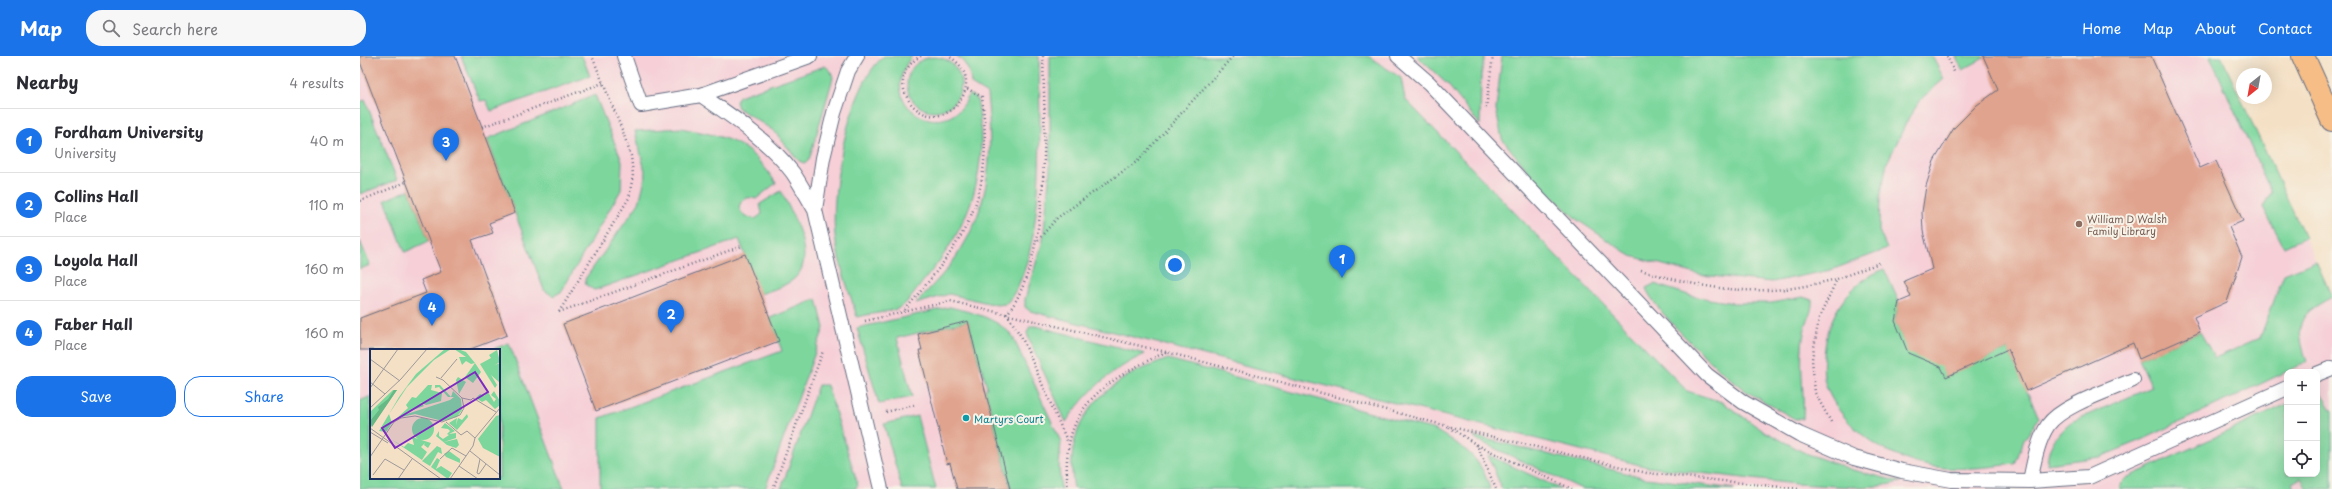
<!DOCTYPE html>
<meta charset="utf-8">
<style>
body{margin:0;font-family:"Playpen Sans",sans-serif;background:#f7f7f7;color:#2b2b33}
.controls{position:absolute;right:12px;bottom:12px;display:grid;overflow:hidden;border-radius:8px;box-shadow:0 4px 16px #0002}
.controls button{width:36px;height:36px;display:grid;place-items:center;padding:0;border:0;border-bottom:1px solid #e1e1e2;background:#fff;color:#2b2b33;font:20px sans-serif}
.compass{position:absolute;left:1876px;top:12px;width:36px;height:36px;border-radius:50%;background:#fff;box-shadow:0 4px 16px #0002;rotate:211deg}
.you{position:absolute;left:815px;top:209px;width:14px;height:14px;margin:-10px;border:3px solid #fff;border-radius:50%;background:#1a73e8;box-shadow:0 0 0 6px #1a73e833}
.badge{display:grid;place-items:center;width:26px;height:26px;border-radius:50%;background:#1a73e8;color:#fff;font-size:13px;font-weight:700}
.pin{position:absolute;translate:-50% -33px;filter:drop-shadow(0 1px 2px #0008)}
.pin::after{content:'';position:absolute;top:21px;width:14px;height:12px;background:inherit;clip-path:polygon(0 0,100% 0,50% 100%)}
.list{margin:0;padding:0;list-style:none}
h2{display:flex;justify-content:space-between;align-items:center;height:52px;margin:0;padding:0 16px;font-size:17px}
h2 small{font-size:13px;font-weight:400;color:#7c7c81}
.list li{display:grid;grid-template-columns:26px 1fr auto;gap:12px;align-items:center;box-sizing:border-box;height:64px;padding:0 16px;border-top:1px solid #e1e1e2}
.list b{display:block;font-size:15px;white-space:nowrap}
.list p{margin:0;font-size:13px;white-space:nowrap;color:#7c7c81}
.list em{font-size:13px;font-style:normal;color:#7c7c81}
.actions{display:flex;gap:8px;padding:12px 16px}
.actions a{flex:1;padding:9px 0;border:1px solid #1a73e8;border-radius:16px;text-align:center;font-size:14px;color:#1a73e8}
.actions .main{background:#1a73e8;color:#fff}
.icon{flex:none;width:22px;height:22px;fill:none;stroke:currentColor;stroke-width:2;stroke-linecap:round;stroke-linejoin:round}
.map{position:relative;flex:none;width:1972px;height:433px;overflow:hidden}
header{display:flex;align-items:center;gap:24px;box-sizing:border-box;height:56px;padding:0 20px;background:#1a73e8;color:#fff}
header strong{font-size:19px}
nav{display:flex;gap:22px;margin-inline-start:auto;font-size:14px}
.search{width:280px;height:36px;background:#f7f7f7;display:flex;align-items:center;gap:10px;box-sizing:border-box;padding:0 14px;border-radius:16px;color:#7c7c81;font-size:15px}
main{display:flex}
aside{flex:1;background:#fff}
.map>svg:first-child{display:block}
.built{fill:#f6cfd7;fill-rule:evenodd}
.green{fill:#7dd79d;stroke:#4c837e}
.building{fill:#e0a38d}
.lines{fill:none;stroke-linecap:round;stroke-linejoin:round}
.lane-casing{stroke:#676d82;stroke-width:16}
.primary-casing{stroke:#676d82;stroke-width:24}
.path{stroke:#676d82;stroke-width:2.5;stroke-dasharray:1 3;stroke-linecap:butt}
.lane{stroke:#fff;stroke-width:14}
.primary{stroke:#f6be86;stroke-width:22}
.education-dot{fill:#8d6e63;stroke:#f7f3e8;stroke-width:1.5}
.culture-dot{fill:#0f9aa8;stroke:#f7f3e8;stroke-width:1.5}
.labels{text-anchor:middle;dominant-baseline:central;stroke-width:4;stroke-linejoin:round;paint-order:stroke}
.education-label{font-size:10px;fill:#785e54;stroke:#f7f3e8;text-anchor:start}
.culture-label{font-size:10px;fill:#0d838f;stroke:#f7f3e8;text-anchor:start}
.inset-road{fill:none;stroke:#9d999b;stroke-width:1}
.view{fill:#7b2cbf;fill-opacity:0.15;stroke:#7b2cbf;stroke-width:2}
.inset-edge{fill:none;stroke:#1b2f5e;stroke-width:2}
</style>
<header>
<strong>Map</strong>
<div class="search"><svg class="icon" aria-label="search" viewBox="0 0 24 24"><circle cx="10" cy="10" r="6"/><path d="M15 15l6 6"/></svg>Search here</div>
<nav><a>Home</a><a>Map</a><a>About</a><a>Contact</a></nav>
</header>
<main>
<aside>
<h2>Nearby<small>4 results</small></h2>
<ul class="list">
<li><span class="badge">1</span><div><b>Fordham University</b><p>University</p></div><em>40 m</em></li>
<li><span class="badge">2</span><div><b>Collins Hall</b><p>Place</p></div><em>110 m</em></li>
<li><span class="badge">3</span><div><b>Loyola Hall</b><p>Place</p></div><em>160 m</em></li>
<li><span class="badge">4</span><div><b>Faber Hall</b><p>Place</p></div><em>160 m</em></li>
</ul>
<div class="actions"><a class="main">Save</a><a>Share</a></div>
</aside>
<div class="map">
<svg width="1972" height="433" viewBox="0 0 1972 433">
<rect width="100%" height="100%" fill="#f7f3e8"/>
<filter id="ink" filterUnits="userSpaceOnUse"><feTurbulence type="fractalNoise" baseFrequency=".025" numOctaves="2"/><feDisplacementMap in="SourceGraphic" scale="8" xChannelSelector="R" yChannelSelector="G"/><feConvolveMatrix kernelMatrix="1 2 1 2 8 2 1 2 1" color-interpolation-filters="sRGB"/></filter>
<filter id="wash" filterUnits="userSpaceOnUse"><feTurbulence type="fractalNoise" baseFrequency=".012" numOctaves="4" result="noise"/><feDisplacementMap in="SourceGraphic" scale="16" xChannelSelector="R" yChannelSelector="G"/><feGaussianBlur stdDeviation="0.9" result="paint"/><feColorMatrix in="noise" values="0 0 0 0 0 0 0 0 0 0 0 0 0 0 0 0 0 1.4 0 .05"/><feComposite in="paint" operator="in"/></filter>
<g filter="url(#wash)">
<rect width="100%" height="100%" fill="#f4e0c4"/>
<path class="built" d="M 0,0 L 1861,0 L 1972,240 L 1972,433 L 0,433 ZM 11,294 L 139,294 L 139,422 L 11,422 ZM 1927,316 L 1957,316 L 1957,418 L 1927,418 Z"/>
<path class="green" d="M 101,0 L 222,0 L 230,20 L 131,55 L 126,44 L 120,45 Z
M 524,0 L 552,0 C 511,52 590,92 609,38 L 617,43 C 630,114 611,169 565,223 C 558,231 550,245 541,251 C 533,256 507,258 497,261 C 490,237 480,212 476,187 C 468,142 488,29 524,0 Z
M 597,0 L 679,0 C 679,62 688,202 646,248 L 637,249 L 589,238 L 556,248 C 566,236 578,224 588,212 C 630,158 634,103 627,38 L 611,28 C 610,15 607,8 597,0 Z
M 690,0 L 1008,0 L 1041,22 L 1045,43 L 1327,335 L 1362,346 L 1402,374 L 1445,397 L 1493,414 L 1541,426 L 1520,430 L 1494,431 L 1435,428 L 1288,411 L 670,255 L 665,251 L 665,243 L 683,184 L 690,114 Z
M 1057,0 L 1125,0 L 1121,19 L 1120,69 L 1088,29 Z
M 1142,0 L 1572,0 L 1584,23 L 1563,41 L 1549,61 L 1527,107 L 1520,142 L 1519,175 L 1527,193 L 1471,214 L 1412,226 L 1340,219 L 1271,200 L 1216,163 L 1177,126 L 1142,83 L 1136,53 Z
M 1596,0 L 1623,0 L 1624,2 L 1602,14 Z
M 1850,0 L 1861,0 L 1945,181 L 1924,191 L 1903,151 L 1911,136 Z
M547 28a27 27 0 1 1 54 0a27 27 0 1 1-54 0Z
M 465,10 L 471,15 L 473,22 L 449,104 L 444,107 L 439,105 L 414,75 L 378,52 L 376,46 L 379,40 Z
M 235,39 L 262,105 L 261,134 L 201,236 L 193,240 L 184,234 L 127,83 Z
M 5,44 L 37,124 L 0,138 L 0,46 Z
M 321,72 C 370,82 387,84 416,127 L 396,143 C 388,140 382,142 379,151 C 381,159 387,161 395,163 L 402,158 L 400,148 L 421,135 C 431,156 457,200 436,221 C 427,230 412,234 400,238 L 379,183 L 238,233 L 234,234 L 226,229 L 225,223 L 279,147 L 286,119 L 275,75 Z
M 49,134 L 69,185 L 45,196 L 25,144 Z
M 0,185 L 10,209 L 0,213 Z
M 1956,205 L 1972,241 C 1936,260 1935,268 1947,306 L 1782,384 L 1740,401 L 1687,408 C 1688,390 1697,377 1711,366 L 1792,331 L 1779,303 L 1840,276 L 1855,302 L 1900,282 L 1924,218 Z
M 1524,213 L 1539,246 L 1535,265 L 1549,297 L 1578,303 L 1586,320 L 1648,293 L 1679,362 L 1664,384 L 1655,408 C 1621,412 1583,417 1550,405 C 1515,394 1479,365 1466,330 C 1463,321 1463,309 1464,300 C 1467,260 1487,228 1524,213 Z
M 1294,228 L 1332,240 L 1373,247 L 1411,247 L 1443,241 L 1452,244 C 1453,256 1446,265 1444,277 C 1438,305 1445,335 1443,363 L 1435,363 C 1420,354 1404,346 1389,337 C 1366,322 1294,256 1286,232 Z
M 457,243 L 464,272 L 405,433 L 240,433 L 240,362 L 422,295 L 410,262 Z
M 590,251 C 614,257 634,261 652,279 L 701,386 L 699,411 L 701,433 L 651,433 L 625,333 L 627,332 L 622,312 L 620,312 L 608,265 L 537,282 L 552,341 L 519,348 L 497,272 Z
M 670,270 L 676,270 L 785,298 C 751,314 727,335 706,366 L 669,283 L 667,277 Z
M 149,287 L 204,433 L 0,433 L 0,345 L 11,340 L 11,422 L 139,422 L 139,294 L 131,294 Z
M 808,303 L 1075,374 C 1104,392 1120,399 1130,433 L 714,433 C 705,382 724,346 768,320 C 780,313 795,308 808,303 Z
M 458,329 L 467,329 L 498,429 L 495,433 L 421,433 Z
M 1958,333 L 1972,355 L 1972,433 L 1947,433 L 1941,422 L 1932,427 L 1934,433 L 1760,433 L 1760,428 L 1766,422 L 1927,348 L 1927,418 L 1957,418 Z
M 557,360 L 576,433 L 542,433 L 524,368 Z
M 1113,380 L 1286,422 L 1374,433 L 1222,433 L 1119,385 Z
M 1128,399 L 1201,433 L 1142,433 Z"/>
<g id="blocks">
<path class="building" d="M 0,0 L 95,0 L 155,157 L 129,167 L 133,177 L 112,184 L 147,279 L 108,294 L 0,294 L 0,262 L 66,237 L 61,224 L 81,216 L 0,6 Z
M 1623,0 L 1791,0 L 1840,112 L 1856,105 L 1883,165 L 1869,171 L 1882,201 L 1867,246 L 1834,261 L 1840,276 L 1779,303 L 1773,287 L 1666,335 L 1648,293 L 1586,321 L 1581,311 L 1548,297 L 1535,265 L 1539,246 L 1551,241 L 1544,225 L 1572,213 L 1563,175 L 1562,156 L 1566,130 L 1574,105 L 1594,72 L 1617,49 L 1638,34 Z
M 385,198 L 419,285 L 236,355 L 203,268 Z
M 608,265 L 623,326 L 650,433 L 597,433 L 590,407 L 587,408 L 559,294 L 562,294 L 558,278 Z"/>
</g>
</g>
<g filter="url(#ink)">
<use href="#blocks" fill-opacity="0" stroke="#676d82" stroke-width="1"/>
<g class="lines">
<defs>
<path id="lane" d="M 264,0 L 281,49 L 341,39 L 450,0
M 497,0 L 488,15 L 474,57 L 463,102 L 455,154 L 521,433
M 1038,0 L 1069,27 L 1347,319 L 1383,346 L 1439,378 L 1494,402 L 1542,415 L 1591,424 L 1670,425 L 1729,421 L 1927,332
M 341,39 C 373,61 409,85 433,117 C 441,129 448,142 455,154
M 1957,318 L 1972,312
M 1670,425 C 1674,406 1677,386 1688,369 C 1702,349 1751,334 1773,324"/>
<path id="primary" d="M 1943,0 L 1972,64"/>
</defs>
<use href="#lane" class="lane-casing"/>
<use href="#primary" class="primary-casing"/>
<path class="path" d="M 561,0 C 551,5 544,15 543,26 C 543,34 547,43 552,49 C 586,84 632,23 588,0
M 683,0 C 685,69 691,203 647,258 L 662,282 L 708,387
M 1587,0 L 1595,18
M 1126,52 L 1133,0
M 122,71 L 243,27
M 0,145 L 46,126
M 678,184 L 697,162 L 779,104 L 873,0
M 1281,214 C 1322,227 1365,236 1408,234 C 1431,234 1455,228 1477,223
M 545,254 C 608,179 634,144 622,41 L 606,32
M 199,256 L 269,142 L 273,119 L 271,100 L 263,76 L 232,0
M 199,256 L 382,190
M 505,265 L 590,245 L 806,296 L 1087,370 L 1287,417 L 1440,433
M 526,356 L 554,349
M 1471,366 L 1455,337 L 1452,303 L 1459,262 L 1477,223 L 1522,206
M 1089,371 L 1117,389 L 1136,433
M 1117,389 L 1212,433
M 413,433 L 463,295
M 708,433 C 699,353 740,327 806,296"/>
<use href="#lane" class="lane"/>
<use href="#primary" class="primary"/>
</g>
</g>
<circle class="education-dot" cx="1719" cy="168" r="4"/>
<circle class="culture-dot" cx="606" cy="362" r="4"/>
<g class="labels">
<g class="education-label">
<text x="1727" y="162">William D Walsh<tspan x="1727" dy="12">Family Library</tspan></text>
</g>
<g class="culture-label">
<text x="614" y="362">Martyrs Court</text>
</g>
</g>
<g transform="translate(10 293)">
<rect width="130" height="130" fill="#f4e0c4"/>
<path d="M 75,0 L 81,0 L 64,11 L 37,38 L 19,65 L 22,74 L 16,83 L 9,82 L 29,48 L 46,25 ZM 84,0 L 88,0 L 96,3 L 105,14 L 101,15 L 96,12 L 92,16 L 89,8 L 96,8 ZM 127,1 L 130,13 L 125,16 L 130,14 L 130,34 L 121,26 L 127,36 L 125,39 L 110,15 L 121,9 L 119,6 ZM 105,14 L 111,23 L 103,34 L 95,28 ZM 88,28 L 96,33 L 89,45 L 86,31 ZM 58,36 L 62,36 L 61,41 L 72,44 L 71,52 L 56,56 L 50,53 L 54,57 L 37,63 L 34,66 L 80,51 L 84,48 L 78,48 L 69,38 L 65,39 L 65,36 L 70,36 L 81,48 L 83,42 L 91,50 L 92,61 L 87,68 L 73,72 L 45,65 L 27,69 L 38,59 L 36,56 L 42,48 L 46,49 ZM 23,41 L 27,41 L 1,78 L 0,63 ZM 124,42 L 130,52 L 130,56 L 125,60 L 116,51 L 112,53 L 106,49 L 110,45 L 114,47 L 118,43 L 124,53 L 126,50 L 121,46 ZM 97,65 L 98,68 L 87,81 L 79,74 L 87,69 L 86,76 L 88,69 L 92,71 ZM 130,66 L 130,108 L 113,99 L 108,90 L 126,67 ZM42 80a11 11 0 1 1 22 0a11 11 0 1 1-22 0ZM 75,74 L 85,82 L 79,85 L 86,84 L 86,89 L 74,93 L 87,90 L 89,96 L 86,99 L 77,96 L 66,87 L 69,82 L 69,87 L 73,90 L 79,86 L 77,85 L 80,82 L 78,80 L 71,79 ZM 42,88 L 61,94 L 58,99 L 54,96 L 55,94 L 51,98 L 57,103 L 52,111 L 21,90 L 34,98 L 38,94 L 44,96 ZM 67,97 L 71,99 L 72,105 L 68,103 L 60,117 L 52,112 ZM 79,102 L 90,110 L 90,114 L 76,108 L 74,105 ZM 67,109 L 70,111 L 66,120 L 71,117 L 82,124 L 78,130 L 61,118 Z" fill="#7dd79d"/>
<path d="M 24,41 L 27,41 L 2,78 L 0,72 L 9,61 L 8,58 L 18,50 Z" fill="#66b884"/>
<path class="inset-road" d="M 0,10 L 30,32M 71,29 L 87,10M 0,33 L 15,45M 0,39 L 28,0M 92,49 L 101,51 L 103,49 L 126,63M 0,59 L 31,30 L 57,0M 76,73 L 91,86 L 97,82 L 105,89 L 103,97 L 80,130M 0,79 L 71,130M 0,83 L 18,94M 105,89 L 130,59M 100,102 L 130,126M 0,108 L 24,73 L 31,69 L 45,67 L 72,73 L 90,66 L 94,59 L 92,49 L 73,31 L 66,28M 70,110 L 82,99 L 96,107M 89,117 L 108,130M 109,125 L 107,124 L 110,110M 109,125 L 116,115M 3,126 L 15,110 L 34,121M 28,130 L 42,110"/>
<path class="view" d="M 105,23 L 118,43 L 25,99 L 12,79 Z"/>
<rect width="130" height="130" class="inset-edge"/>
</g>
</svg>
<div class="controls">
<button>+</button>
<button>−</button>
<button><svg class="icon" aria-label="locate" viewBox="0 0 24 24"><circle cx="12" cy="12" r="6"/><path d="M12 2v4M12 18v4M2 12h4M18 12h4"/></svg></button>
</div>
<svg class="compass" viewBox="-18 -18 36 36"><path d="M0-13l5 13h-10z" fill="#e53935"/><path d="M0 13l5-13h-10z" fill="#7c7c81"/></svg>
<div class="you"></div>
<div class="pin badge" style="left:982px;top:222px">1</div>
<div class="pin badge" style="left:311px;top:277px">2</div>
<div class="pin badge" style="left:86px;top:105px">3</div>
<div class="pin badge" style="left:72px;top:270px">4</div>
</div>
</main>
